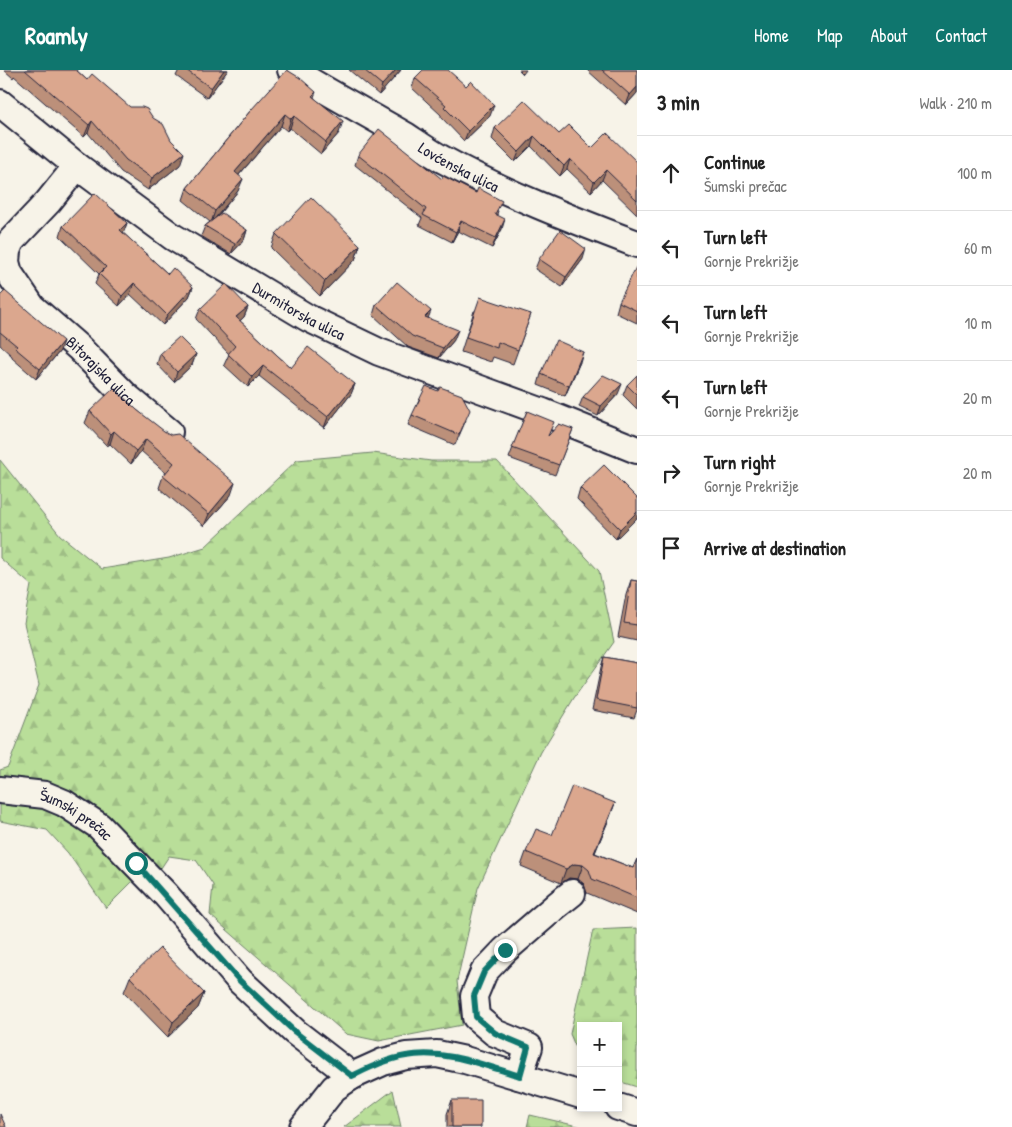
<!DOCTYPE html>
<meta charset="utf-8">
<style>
body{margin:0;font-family:"Patrick Hand",sans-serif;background:#f2f2f2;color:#222}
.controls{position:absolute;right:15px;bottom:15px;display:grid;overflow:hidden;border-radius:0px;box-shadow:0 2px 8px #0003}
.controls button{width:45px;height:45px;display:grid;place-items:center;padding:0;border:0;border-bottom:1px solid #e0e0e0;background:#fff;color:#222;font:25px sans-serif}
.stop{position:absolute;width:15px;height:15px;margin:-11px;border:4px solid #0f766e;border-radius:50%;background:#fff}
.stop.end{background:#0f766e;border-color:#fff;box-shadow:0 1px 5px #0008}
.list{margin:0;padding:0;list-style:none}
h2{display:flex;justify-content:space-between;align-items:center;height:65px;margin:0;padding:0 20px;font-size:21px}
h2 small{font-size:16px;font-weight:400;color:#767676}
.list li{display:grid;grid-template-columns:32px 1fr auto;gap:15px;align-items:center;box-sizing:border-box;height:75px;padding:0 20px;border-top:1px solid #e0e0e0}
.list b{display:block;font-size:19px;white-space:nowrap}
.list p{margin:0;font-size:16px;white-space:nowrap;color:#767676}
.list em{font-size:16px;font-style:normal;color:#767676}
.icon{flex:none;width:28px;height:28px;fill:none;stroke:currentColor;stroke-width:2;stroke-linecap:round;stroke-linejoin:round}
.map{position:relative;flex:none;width:637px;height:1057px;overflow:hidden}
header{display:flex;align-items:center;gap:30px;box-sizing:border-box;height:70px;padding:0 25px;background:#0f766e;color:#fff}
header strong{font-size:24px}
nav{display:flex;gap:28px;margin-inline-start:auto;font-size:18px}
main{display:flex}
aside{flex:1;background:#fff}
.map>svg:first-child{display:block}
.forest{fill:url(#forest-firs);stroke:#6e806a}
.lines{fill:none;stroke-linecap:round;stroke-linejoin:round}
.minor-casing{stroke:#22223b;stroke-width:30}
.minor{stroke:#f7f3e8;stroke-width:26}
.wall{fill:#bc907a;stroke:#22223b}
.shaded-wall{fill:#997563;stroke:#22223b}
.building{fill:#dba78e;stroke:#22223b}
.route{stroke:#0f766e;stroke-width:6}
.labels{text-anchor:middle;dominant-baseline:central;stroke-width:4;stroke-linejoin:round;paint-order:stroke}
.street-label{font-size:16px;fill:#22223b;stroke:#f7f3e8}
</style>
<header>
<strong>Roamly</strong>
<nav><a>Home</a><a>Map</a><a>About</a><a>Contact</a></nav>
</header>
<main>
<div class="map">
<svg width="637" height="1057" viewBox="0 0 637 1057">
<defs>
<pattern id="forest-firs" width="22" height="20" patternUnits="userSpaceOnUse" patternTransform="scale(1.25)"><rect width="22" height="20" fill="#b9de99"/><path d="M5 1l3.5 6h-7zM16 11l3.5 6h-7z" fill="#9fbe85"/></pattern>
</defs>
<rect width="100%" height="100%" fill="#f7f3e8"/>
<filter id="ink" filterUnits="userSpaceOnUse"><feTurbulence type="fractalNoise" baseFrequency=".02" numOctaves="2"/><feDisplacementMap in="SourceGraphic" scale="10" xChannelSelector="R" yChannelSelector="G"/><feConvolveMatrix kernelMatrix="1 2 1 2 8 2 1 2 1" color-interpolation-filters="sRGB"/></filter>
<g filter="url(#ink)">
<path class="forest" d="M 373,383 L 431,391 L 497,391 L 599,501 L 614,572 L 574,628 L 541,682 L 478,818 L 457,911 L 462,955 L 379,971 L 346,964 L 210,845 L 213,815 L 196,790 L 169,786 L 157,804 L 135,809 L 106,838 L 68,783 L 47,760 L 0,751 L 0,700 L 8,697 L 39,615 L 24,553 L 31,515 L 0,488 L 0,390 L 60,465 L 102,499 L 169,488 L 205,477 L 297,390 Z
M 637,858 L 637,1017 L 618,1011 L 618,956 L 581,956 L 581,990 L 570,964 L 593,860 Z
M 393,1020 L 401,1057 L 344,1057 Z
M 530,1045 L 582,1057 L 527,1057 Z"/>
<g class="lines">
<defs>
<g id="minor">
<path id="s1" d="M 291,0 C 329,23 368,44 406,66 C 418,74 429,82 442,89 C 504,123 571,149 637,174"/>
<path id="s2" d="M 0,33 L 77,96 L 173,167 L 308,248 L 379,282 L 543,342 L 637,380"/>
<path id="s3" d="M 77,96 L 48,132 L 11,171 L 7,181 L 6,192 L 9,203 L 32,237 L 79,278 L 126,326 L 169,362"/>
<path id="s4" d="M 0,720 L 45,725 L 64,733 L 99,756 L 166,825 L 240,911 L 295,962 L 352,1006"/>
<path d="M 519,1006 L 529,977 L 495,963 L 476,947 L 474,926 L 484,902 L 505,880 L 557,835 L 572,823"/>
<path d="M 618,1037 L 637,1043"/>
<path d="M 303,1057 L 334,1018 L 352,1006 L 383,992 L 406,986 L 437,984 L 465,990 L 581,1025"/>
</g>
</defs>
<use href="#minor" class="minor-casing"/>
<use href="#minor" class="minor"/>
</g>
<path class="wall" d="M 4,0 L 76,0 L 180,95 L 148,120 L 121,102 L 88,63 L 84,67 L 14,6 L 13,8 Z
M 179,0 L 228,0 L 207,28 L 176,6 Z
M 349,0 L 401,0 L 379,25 Z
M 519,0 L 526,0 L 523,4 Z
M 587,0 L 637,0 L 637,23 L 626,35 Z
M 415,8 L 490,46 L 464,71 L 441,47 L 441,45 L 412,18 Z
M 316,22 L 314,27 L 339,63 L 321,84 L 290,58 L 287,61 L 281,56 L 239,105 L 238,121 L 217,147 L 247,160 L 244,170 L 231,184 L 201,166 L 205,156 L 210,152 L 183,130 L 187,118 L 251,40 Z
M 495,58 L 559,64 L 592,78 L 637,92 L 637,144 L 602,110 L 591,122 L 567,99 L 560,106 L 531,76 L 515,92 L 492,69 Z
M 358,85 L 442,109 L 498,141 L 497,144 L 502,159 L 492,178 L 458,161 L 452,172 L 419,155 L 422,148 L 355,95 Z
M 127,153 L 123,163 L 168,204 L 193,217 L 189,227 L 163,255 L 130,224 L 119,236 L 95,214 L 99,204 L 60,166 L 63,156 Z
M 276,164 L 360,175 L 355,190 L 320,226 L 271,178 Z
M 539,189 L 583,189 L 562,217 L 535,199 Z
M 637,198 L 637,253 L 616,243 L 619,232 Z
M 0,226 L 60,281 L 36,309 L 12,288 L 12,286 L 0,275 Z
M 376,235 L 428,248 L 454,270 L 439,288 L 408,277 L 373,245 Z
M 248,237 L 244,247 L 240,251 L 291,298 L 355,314 L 351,324 L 324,358 L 259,306 L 248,317 L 224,295 L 229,284 L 196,249 L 200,239 Z
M 474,241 L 531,244 L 513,294 L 493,287 L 491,292 L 461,282 Z
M 160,284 L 196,284 L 192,295 L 174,312 L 157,294 Z
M 580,292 L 565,326 L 538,315 L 541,304 Z
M 637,305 L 637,339 L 623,325 L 627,315 Z
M 618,324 L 598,346 L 579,337 L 583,327 Z
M 137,340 L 231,425 L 204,456 L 159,418 L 163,406 L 166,403 L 141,381 L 131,394 L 110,374 L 107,376 L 85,353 L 90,341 Z
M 527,341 L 549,365 L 573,359 L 555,405 L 509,388 Z
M 412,345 L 466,350 L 455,375 L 408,355 Z
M 580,418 L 637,428 L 616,469 L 577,429 Z
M 631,510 L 637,511 L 637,571 L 618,567 L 626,525 Z
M 604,587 L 637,593 L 637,640 L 634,648 L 592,640 L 601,597 Z
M 615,733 L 595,783 L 633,798 L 637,789 L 637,844 L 587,823 L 584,814 L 578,809 L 569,808 L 561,813 L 521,796 L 526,782 L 552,765 Z
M 130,907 L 204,923 L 198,938 L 168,967 L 124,922 Z
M 452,1030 L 481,1057 L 447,1057 L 447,1044 Z"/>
<path class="shaded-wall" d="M 224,0 L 228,0 L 207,28 L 211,18 Z
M 396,0 L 401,0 L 379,25 L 382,15 Z
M 637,17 L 637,23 L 626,35 L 630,25 Z
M 494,35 L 490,46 L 464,71 L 468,61 Z
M 285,44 L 281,56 L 231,114 L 235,102 Z
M 294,46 L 290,58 L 287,61 L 291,49 Z
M 92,51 L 88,63 L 84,67 L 89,55 Z
M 343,51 L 339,63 L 321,84 L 326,72 Z
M 534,66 L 531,76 L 515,92 L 519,82 Z
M 184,83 L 180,95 L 148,120 L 152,108 Z
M 570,89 L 567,99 L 560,106 L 564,96 Z
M 606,100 L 602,110 L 591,122 L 594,112 Z
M 243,109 L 238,121 L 211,153 L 215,141 Z
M 505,149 L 502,159 L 492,178 L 496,168 Z
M 461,151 L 458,161 L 452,172 L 456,162 Z
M 127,153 L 123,164 L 120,160 Z
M 247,160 L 244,170 L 231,184 L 235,174 Z
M 360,175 L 355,190 L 320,226 L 325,211 Z
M 586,179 L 583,189 L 562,217 L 566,207 Z
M 134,213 L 130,224 L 119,236 L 122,226 Z
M 193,217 L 189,227 L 163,255 L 167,245 Z
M 248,237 L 244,247 L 233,257 L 236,247 Z
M 431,241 L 427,251 L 425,247 Z
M 458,260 L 454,270 L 439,288 L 443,278 Z
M 63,271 L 60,281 L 36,309 L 40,299 Z
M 583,282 L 580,292 L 565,326 L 569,316 Z
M 196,284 L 192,295 L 174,312 L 177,302 Z
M 263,296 L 259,306 L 248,317 L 252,307 Z
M 355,314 L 351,324 L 324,358 L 328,347 Z
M 622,314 L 618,324 L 598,346 L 601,336 Z
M 114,361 L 110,374 L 107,376 L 111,364 Z
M 146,369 L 141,381 L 131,394 L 136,381 Z
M 235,413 L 231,425 L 204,456 L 209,444 Z
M 637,442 L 637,448 L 616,469 L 620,459 Z
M 615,733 L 610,747 L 589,796 L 594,783 Z
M 574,794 L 583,795 L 578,809 L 569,808 L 561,813 L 566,799 Z
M 204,923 L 198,938 L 168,967 L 173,952 Z"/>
<path class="building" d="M 25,0 L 76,0 L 87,10 L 92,4 L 130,37 L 142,37 L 147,39 L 153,48 L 163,54 L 171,70 L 184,83 L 152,108 L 126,90 L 92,51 L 89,55 Z
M 186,0 L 224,0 L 211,18 Z
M 287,0 L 300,8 L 316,22 L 312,26 L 343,51 L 326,72 L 294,46 L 291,49 L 285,44 L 235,102 L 243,109 L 215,141 L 187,118 L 251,40 Z
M 364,0 L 396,0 L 382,15 Z
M 423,0 L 448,0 L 466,16 L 471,11 L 494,35 L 468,61 L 444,37 L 446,35 L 415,8 Z
M 602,0 L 637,0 L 637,17 L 630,25 Z
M 524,30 L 559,64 L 569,55 L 592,78 L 607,63 L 637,92 L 637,130 L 606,100 L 594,112 L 570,89 L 564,96 L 534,66 L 519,82 L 495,58 Z
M 379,59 L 442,109 L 443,106 L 476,123 L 478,118 L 502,131 L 495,144 L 505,149 L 496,168 L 461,151 L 456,162 L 423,145 L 426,139 L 358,85 Z
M 95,123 L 127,153 L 120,160 L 168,204 L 173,198 L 193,217 L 167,245 L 134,213 L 122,226 L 99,204 L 106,197 L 63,156 Z
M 311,127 L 360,175 L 325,211 L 276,164 Z
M 222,143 L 247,160 L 235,174 L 205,156 Z
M 560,160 L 586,179 L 566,207 L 539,189 Z
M 636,197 L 637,198 L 637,241 L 619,232 Z
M 397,212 L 431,241 L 425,247 L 458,260 L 443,278 L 412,266 L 376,235 Z
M 226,214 L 248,237 L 236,247 L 291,298 L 308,277 L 355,314 L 328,347 L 263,296 L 252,307 L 228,284 L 235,276 L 200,239 Z
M 5,221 L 63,271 L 40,299 L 15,278 L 17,276 L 0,262 L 0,226 Z
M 480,227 L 531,244 L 518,280 L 498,272 L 497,278 L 466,267 Z
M 179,267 L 196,284 L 177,302 L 160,284 Z
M 556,270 L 583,282 L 569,316 L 541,304 Z
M 603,305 L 622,314 L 601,336 L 583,327 Z
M 637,305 L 637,325 L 627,315 Z
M 426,316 L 438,321 L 440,317 L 462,325 L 470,340 L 459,365 L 412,345 Z
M 114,318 L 137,340 L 164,361 L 171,365 L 178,364 L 235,413 L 209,444 L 163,406 L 174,393 L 146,369 L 136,381 L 114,361 L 111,364 L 90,341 Z
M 527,341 L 554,352 L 548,366 L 559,354 L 573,359 L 559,395 L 512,378 Z
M 604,395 L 637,428 L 637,442 L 620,459 L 580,418 Z
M 631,510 L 637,511 L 637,555 L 624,553 Z
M 604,587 L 637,593 L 637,638 L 596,630 Z
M 572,716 L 615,733 L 594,783 L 633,798 L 637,789 L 637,828 L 592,809 L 589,800 L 583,795 L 574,794 L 566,799 L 526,782 L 536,759 L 552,765 Z
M 160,878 L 204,923 L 173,952 L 130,907 Z
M 452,1030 L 481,1030 L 481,1057 L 452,1057 Z
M 0,1044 L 6,1057 L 0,1057 Z"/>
</g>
<g class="lines" filter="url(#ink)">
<path class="route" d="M 136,793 L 240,911 L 295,962 L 352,1006 C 369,998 387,989 406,986 C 445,979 483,995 520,1006 L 528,977 L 495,963 L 476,947 L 474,926 L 484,902 L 505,880"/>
</g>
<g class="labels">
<g class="street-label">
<text stroke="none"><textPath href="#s1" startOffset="194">Lovćenska ulica</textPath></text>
<text stroke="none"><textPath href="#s2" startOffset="365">Durmitorska ulica</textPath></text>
<text stroke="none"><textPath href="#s3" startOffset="268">Bitorajska ulica</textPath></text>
<text stroke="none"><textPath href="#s4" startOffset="82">Šumski prečac</textPath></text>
</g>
</g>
</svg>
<div class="controls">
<button>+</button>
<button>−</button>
</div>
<div class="stop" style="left:136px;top:793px"></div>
<div class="stop end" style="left:505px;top:880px"></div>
</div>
<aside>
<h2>3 min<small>Walk · 210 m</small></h2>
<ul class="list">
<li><svg class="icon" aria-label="ahead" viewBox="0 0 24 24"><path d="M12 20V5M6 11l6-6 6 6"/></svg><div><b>Continue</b><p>Šumski prečac</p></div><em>100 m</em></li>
<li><svg class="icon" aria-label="left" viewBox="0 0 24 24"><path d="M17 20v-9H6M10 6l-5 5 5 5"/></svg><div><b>Turn left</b><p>Gornje Prekrižje</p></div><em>60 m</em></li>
<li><svg class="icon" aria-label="left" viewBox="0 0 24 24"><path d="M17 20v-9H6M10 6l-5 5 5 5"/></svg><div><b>Turn left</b><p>Gornje Prekrižje</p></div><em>10 m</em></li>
<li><svg class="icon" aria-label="left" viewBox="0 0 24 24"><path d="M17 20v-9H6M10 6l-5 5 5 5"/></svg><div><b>Turn left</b><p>Gornje Prekrižje</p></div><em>20 m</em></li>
<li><svg class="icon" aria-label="right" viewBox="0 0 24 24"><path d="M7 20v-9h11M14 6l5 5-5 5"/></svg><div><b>Turn right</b><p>Gornje Prekrižje</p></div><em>20 m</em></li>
<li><svg class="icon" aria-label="arrive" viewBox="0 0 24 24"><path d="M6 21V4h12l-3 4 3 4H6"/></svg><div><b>Arrive at destination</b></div></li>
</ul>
</aside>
</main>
